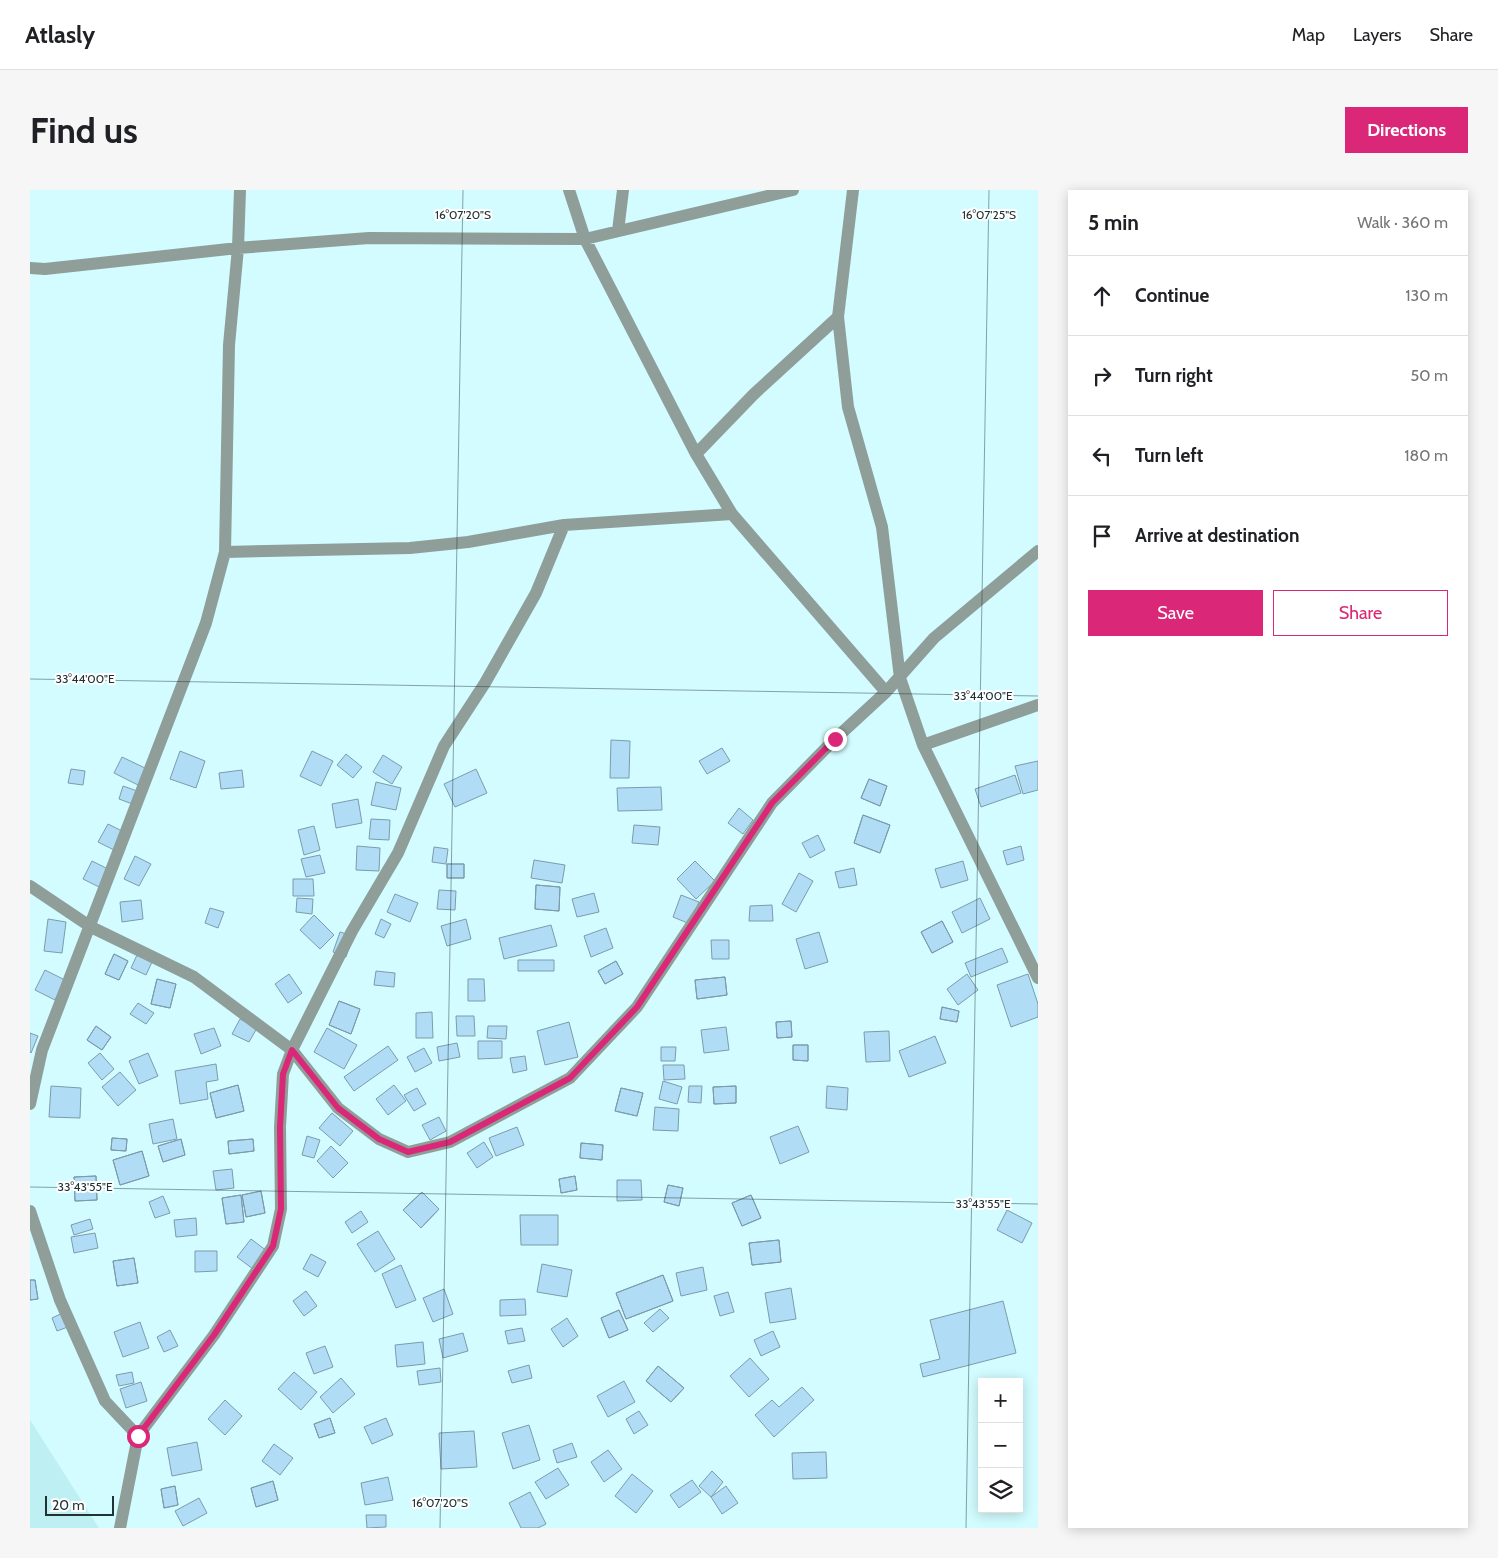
<!DOCTYPE html>
<meta charset="utf-8">
<style>
body{margin:0;font-family:Cabin,sans-serif;background:#f6f6f6;color:#202124}
.controls{position:absolute;right:15px;bottom:15px;display:grid;overflow:hidden;border-radius:0px;box-shadow:0 2px 12px #0003}
.controls button{width:45px;height:45px;display:grid;place-items:center;padding:0;border:0;border-bottom:1px solid #e0e0e0;background:#fff;color:#202124;font:25px sans-serif}
.scale{position:absolute;left:15px;bottom:12px;width:69px;box-sizing:border-box;padding-left:5px;border:2px solid #223233;border-top:0;font-size:14px;line-height:18px;white-space:nowrap;color:#223233;-webkit-text-stroke:4px #fff;paint-order:stroke}
.stop{position:absolute;width:15px;height:15px;margin:-11px;border:4px solid #db2777;border-radius:50%;background:#fff}
.stop.end{background:#db2777;border-color:#fff;box-shadow:0 1px 5px #0008}
.list{margin:0;padding:0;list-style:none}
h2{display:flex;justify-content:space-between;align-items:center;height:65px;margin:0;padding:0 20px;font-size:21px}
h2 small{font-size:16px;font-weight:400;color:#757577}
.list li{display:grid;grid-template-columns:32px 1fr auto;gap:15px;align-items:center;box-sizing:border-box;height:80px;padding:0 20px;border-top:1px solid #e0e0e0}
.list b{display:block;font-size:19px;white-space:nowrap}
.list em{font-size:16px;font-style:normal;color:#757577}
.actions{display:flex;gap:10px;padding:15px 20px}
.actions a{flex:1;padding:11px 0;border:1px solid #db2777;border-radius:0px;text-align:center;font-size:18px;color:#db2777}
.actions .main{background:#db2777;color:#fff}
.icon{flex:none;width:28px;height:28px;fill:none;stroke:currentColor;stroke-width:2;stroke-linecap:round;stroke-linejoin:round}
.map{position:relative;flex:none;width:1008px;height:1338px;overflow:hidden;border-radius:0px}
header{display:flex;align-items:center;gap:30px;box-sizing:border-box;height:70px;padding:0 25px;background:#fff;border-bottom:1px solid #e0e0e0}
header strong{font-size:24px}
nav{display:flex;gap:28px;margin-inline-start:auto;font-size:18px}
.intro{display:flex;align-items:center;justify-content:space-between;box-sizing:border-box;height:120px;padding:0 30px}
h1{margin:0;font-size:35px}
.button{padding:12px 22px;border-radius:0px;background:#db2777;color:#fff;font-size:18px;font-weight:700}
main{display:flex;gap:30px;padding:0 30px}
aside{flex:1;background:#fff;border-radius:0px;box-shadow:0 2px 12px #0003}
.map>svg:first-child{display:block}
.built{fill:#bdeff3}
.building{fill:#b0ddf5;stroke:#7c9bac}
.lines{fill:none;stroke-linecap:round;stroke-linejoin:round}
.minor{stroke:#8f9e98;stroke-width:12}
.route{stroke:#db2777;stroke-width:6}
.ticks{fill:none;stroke:#223233;stroke-width:1;stroke-opacity:0.45}
.ticks-label{font-size:12px;text-anchor:middle;fill:#223233;stroke:#fff;stroke-width:4;stroke-linejoin:round;paint-order:stroke}
</style>
<header>
<strong>Atlasly</strong>
<nav><a>Map</a><a>Layers</a><a>Share</a></nav>
</header>
<div class="intro"><h1>Find us</h1><a class="button">Directions</a></div>
<main>
<div class="map">
<svg width="1008" height="1338" viewBox="0 0 1008 1338">
<rect width="100%" height="100%" fill="#d2fcff"/>
<path class="built" d="M 0,1230 L 69,1338 L 0,1338 Z"/>
<path class="building" d="M 581,550 L 600,551 L 599,588 L 580,588 Z
M 692,558 L 700,571 L 677,584 L 669,571 Z
M 150,561 L 175,571 L 166,598 L 140,589 Z
M 282,561 L 303,571 L 291,596 L 270,586 Z
M 316,564 L 332,577 L 323,588 L 307,575 Z
M 353,565 L 372,577 L 362,594 L 343,582 Z
M 92,567 L 117,579 L 110,596 L 84,583 Z
M 1008,571 L 1008,600 L 993,604 L 985,576 Z
M 41,579 L 55,581 L 53,595 L 38,593 Z
M 446,579 L 457,603 L 425,617 L 414,594 Z
M 212,580 L 214,597 L 191,599 L 189,583 Z
M 985,585 L 991,603 L 951,617 L 945,599 Z
M 839,589 L 857,596 L 850,616 L 831,608 Z
M 839,589 L 857,596 L 850,616 L 831,608 Z
M 346,592 L 371,598 L 366,620 L 341,615 Z
M 93,596 L 110,602 L 105,615 L 89,609 Z
M 631,597 L 632,620 L 588,621 L 587,598 Z
M 328,609 L 332,633 L 306,638 L 302,614 Z
M 709,618 L 723,630 L 713,644 L 698,633 Z
M 833,625 L 860,635 L 850,663 L 824,653 Z
M 833,625 L 860,635 L 850,663 L 824,653 Z
M 341,629 L 360,630 L 359,650 L 339,649 Z
M 78,634 L 94,642 L 84,660 L 68,652 Z
M 604,635 L 630,637 L 628,655 L 602,653 Z
M 284,636 L 290,660 L 274,665 L 268,640 Z
M 788,645 L 795,660 L 780,668 L 772,653 Z
M 327,656 L 350,658 L 349,681 L 326,680 Z
M 991,656 L 994,670 L 977,675 L 973,661 Z
M 404,657 L 418,659 L 416,674 L 402,672 Z
M 290,665 L 295,683 L 276,687 L 271,669 Z
M 105,666 L 121,674 L 109,696 L 94,689 Z
M 504,670 L 535,675 L 532,693 L 501,688 Z
M 62,671 L 78,679 L 69,697 L 53,689 Z
M 665,671 L 685,691 L 666,709 L 647,689 Z
M 933,671 L 938,690 L 911,698 L 905,679 Z
M 417,674 L 434,674 L 434,688 L 417,688 Z
M 417,674 L 434,674 L 434,688 L 417,688 Z
M 824,678 L 827,695 L 809,698 L 805,682 Z
M 769,683 L 783,691 L 766,722 L 752,714 Z
M 263,689 L 283,689 L 284,706 L 263,706 Z
M 506,695 L 530,697 L 529,721 L 505,719 Z
M 506,695 L 530,697 L 529,721 L 505,719 Z
M 409,700 L 426,701 L 425,720 L 407,719 Z
M 564,703 L 569,722 L 547,727 L 542,709 Z
M 365,704 L 388,713 L 380,732 L 357,722 Z
M 651,705 L 669,712 L 660,734 L 643,727 Z
M 267,708 L 283,709 L 282,724 L 266,722 Z
M 950,708 L 960,729 L 932,743 L 922,722 Z
M 111,710 L 113,729 L 92,732 L 90,712 Z
M 742,715 L 743,731 L 719,731 L 720,716 Z
M 180,718 L 194,722 L 188,738 L 175,733 Z
M 284,725 L 304,745 L 290,759 L 270,740 Z
M 18,729 L 36,732 L 32,763 L 14,761 Z
M 351,729 L 361,734 L 354,748 L 345,744 Z
M 436,729 L 441,749 L 417,756 L 411,736 Z
M 912,731 L 923,752 L 902,763 L 891,742 Z
M 912,731 L 923,752 L 902,763 L 891,742 Z
M 521,735 L 527,756 L 474,769 L 469,748 Z
M 576,738 L 583,758 L 561,767 L 554,746 Z
M 310,742 L 323,746 L 316,767 L 303,762 Z
M 789,742 L 798,772 L 775,779 L 766,749 Z
M 681,750 L 699,750 L 699,769 L 682,769 Z
M 972,758 L 978,772 L 941,787 L 935,773 Z
M 84,764 L 98,771 L 89,790 L 75,784 Z
M 84,764 L 98,771 L 89,790 L 75,784 Z
M 107,765 L 122,772 L 116,785 L 101,778 Z
M 488,770 L 524,770 L 524,781 L 488,781 Z
M 586,771 L 593,784 L 575,794 L 568,781 Z
M 586,771 L 593,784 L 575,794 L 568,781 Z
M 15,780 L 35,790 L 25,810 L 5,800 Z
M 346,781 L 365,783 L 364,797 L 344,795 Z
M 259,784 L 272,803 L 258,813 L 245,794 Z
M 937,784 L 948,800 L 928,815 L 917,799 Z
M 998,784 L 1008,814 L 1008,827 L 981,837 L 967,795 Z
M 695,787 L 697,805 L 667,809 L 665,790 Z
M 695,787 L 697,805 L 667,809 L 665,790 Z
M 127,789 L 146,794 L 140,818 L 121,814 Z
M 127,789 L 146,794 L 140,818 L 121,814 Z
M 438,789 L 454,789 L 455,811 L 438,811 Z
M 309,811 L 330,819 L 321,844 L 299,835 Z
M 309,811 L 330,819 L 321,844 L 299,835 Z
M 108,813 L 124,823 L 116,834 L 100,824 Z
M 912,817 L 929,821 L 927,832 L 910,829 Z
M 912,817 L 929,821 L 927,832 L 910,829 Z
M 402,822 L 403,848 L 386,848 L 386,823 Z
M 426,826 L 444,826 L 445,846 L 427,846 Z
M 210,829 L 227,838 L 219,852 L 202,844 Z
M 761,831 L 762,847 L 747,848 L 746,832 Z
M 761,831 L 762,847 L 747,848 L 746,832 Z
M 539,832 L 548,867 L 515,875 L 507,841 Z
M 66,836 L 81,847 L 72,860 L 57,850 Z
M 66,836 L 81,847 L 72,860 L 57,850 Z
M 458,836 L 477,836 L 476,849 L 457,848 Z
M 696,837 L 699,860 L 674,863 L 671,840 Z
M 184,838 L 191,856 L 171,864 L 164,844 Z
M 297,838 L 327,855 L 314,879 L 284,862 Z
M 859,841 L 860,871 L 836,872 L 834,842 Z
M 0,843 L 8,846 L 1,863 L 0,862 Z
M 905,846 L 916,873 L 879,887 L 869,861 Z
M 448,851 L 472,851 L 472,868 L 448,869 Z
M 427,853 L 430,867 L 409,871 L 407,857 Z
M 763,855 L 778,855 L 778,871 L 763,870 Z
M 763,855 L 778,855 L 778,871 L 763,870 Z
M 358,856 L 368,870 L 324,901 L 314,887 Z
M 631,857 L 646,857 L 645,871 L 631,871 Z
M 394,858 L 402,873 L 385,882 L 377,867 Z
M 70,863 L 84,879 L 72,890 L 58,873 Z
M 118,863 L 128,886 L 109,894 L 99,871 Z
M 495,866 L 497,880 L 483,883 L 480,868 Z
M 186,874 L 188,890 L 176,892 L 178,909 L 150,914 L 145,881 Z
M 633,875 L 654,875 L 655,889 L 634,890 Z
M 90,882 L 106,900 L 88,916 L 72,897 Z
M 633,891 L 652,897 L 647,914 L 629,909 Z
M 208,895 L 214,921 L 186,928 L 180,903 Z
M 208,895 L 214,921 L 186,928 L 180,903 Z
M 364,895 L 376,911 L 358,925 L 346,909 Z
M 21,896 L 51,898 L 50,928 L 19,927 Z
M 659,896 L 672,896 L 671,913 L 658,912 Z
M 706,896 L 706,913 L 684,914 L 683,897 Z
M 706,896 L 706,913 L 684,914 L 683,897 Z
M 797,896 L 818,898 L 817,920 L 796,918 Z
M 387,898 L 396,914 L 384,921 L 374,905 Z
M 591,898 L 613,903 L 607,926 L 585,921 Z
M 591,898 L 613,903 L 607,926 L 585,921 Z
M 625,917 L 649,919 L 648,941 L 623,940 Z
M 302,923 L 323,941 L 310,956 L 289,938 Z
M 409,927 L 416,941 L 400,950 L 392,935 Z
M 143,929 L 147,949 L 123,954 L 119,934 Z
M 768,936 L 779,962 L 750,974 L 740,947 Z
M 487,937 L 494,955 L 466,966 L 459,948 Z
M 277,946 L 290,950 L 284,968 L 272,965 Z
M 82,948 L 97,949 L 96,961 L 81,960 Z
M 82,948 L 97,949 L 96,961 L 81,960 Z
M 151,949 L 155,965 L 133,972 L 128,956 Z
M 151,949 L 155,965 L 133,972 L 128,956 Z
M 223,949 L 224,961 L 199,964 L 198,951 Z
M 223,949 L 224,961 L 199,964 L 198,951 Z
M 454,952 L 463,967 L 447,978 L 437,963 Z
M 551,953 L 573,955 L 572,970 L 550,968 Z
M 551,953 L 573,955 L 572,970 L 550,968 Z
M 301,956 L 318,973 L 303,988 L 287,971 Z
M 112,961 L 119,986 L 90,995 L 83,970 Z
M 112,961 L 119,986 L 90,995 L 83,970 Z
M 202,979 L 204,998 L 186,1000 L 183,981 Z
M 66,986 L 67,1010 L 45,1011 L 44,987 Z
M 66,986 L 67,1010 L 45,1011 L 44,987 Z
M 545,986 L 547,1000 L 531,1003 L 529,989 Z
M 545,986 L 547,1000 L 531,1003 L 529,989 Z
M 587,990 L 611,990 L 612,1010 L 587,1011 Z
M 638,995 L 653,998 L 649,1016 L 634,1012 Z
M 638,995 L 653,998 L 649,1016 L 634,1012 Z
M 231,1001 L 235,1023 L 216,1027 L 212,1005 Z
M 231,1001 L 235,1023 L 216,1027 L 212,1005 Z
M 392,1002 L 409,1019 L 391,1038 L 373,1020 Z
M 392,1002 L 409,1019 L 391,1038 L 373,1020 Z
M 211,1005 L 214,1032 L 196,1034 L 192,1008 Z
M 211,1005 L 214,1032 L 196,1034 L 192,1008 Z
M 721,1005 L 731,1028 L 712,1036 L 702,1013 Z
M 721,1005 L 731,1028 L 712,1036 L 702,1013 Z
M 133,1006 L 140,1023 L 125,1028 L 119,1012 Z
M 977,1020 L 1002,1033 L 992,1053 L 967,1040 Z
M 331,1021 L 338,1032 L 322,1043 L 315,1032 Z
M 490,1025 L 528,1025 L 528,1055 L 491,1055 Z
M 166,1028 L 167,1045 L 146,1047 L 144,1030 Z
M 60,1029 L 63,1039 L 44,1045 L 41,1035 Z
M 348,1041 L 365,1069 L 345,1082 L 327,1054 Z
M 65,1043 L 68,1058 L 44,1063 L 41,1047 Z
M 221,1049 L 237,1061 L 223,1079 L 207,1067 Z
M 749,1050 L 751,1072 L 722,1075 L 719,1053 Z
M 749,1050 L 751,1072 L 722,1075 L 719,1053 Z
M 165,1061 L 187,1061 L 187,1081 L 165,1082 Z
M 281,1064 L 296,1072 L 288,1087 L 273,1079 Z
M 104,1068 L 108,1093 L 87,1096 L 83,1071 Z
M 104,1068 L 108,1093 L 87,1096 L 83,1071 Z
M 512,1074 L 542,1080 L 537,1107 L 507,1102 Z
M 371,1075 L 386,1110 L 366,1118 L 352,1084 Z
M 673,1077 L 677,1100 L 651,1106 L 646,1083 Z
M 633,1085 L 643,1111 L 596,1129 L 586,1103 Z
M 633,1085 L 643,1111 L 596,1129 L 586,1103 Z
M 0,1090 L 5,1090 L 8,1109 L 0,1110 Z
M 0,1090 L 5,1090 L 8,1109 L 0,1110 Z
M 761,1098 L 766,1129 L 740,1133 L 735,1103 Z
M 414,1099 L 423,1124 L 403,1132 L 393,1108 Z
M 276,1101 L 287,1116 L 274,1126 L 263,1111 Z
M 698,1102 L 704,1122 L 690,1126 L 684,1106 Z
M 495,1109 L 496,1125 L 470,1126 L 470,1110 Z
M 973,1111 L 986,1163 L 893,1187 L 890,1174 L 910,1169 L 900,1130 Z
M 630,1119 L 639,1128 L 623,1142 L 614,1133 Z
M 589,1120 L 598,1140 L 579,1148 L 571,1128 Z
M 589,1120 L 598,1140 L 579,1148 L 571,1128 Z
M 37,1121 L 43,1135 L 27,1141 L 22,1128 Z
M 537,1128 L 548,1146 L 533,1157 L 521,1139 Z
M 110,1132 L 119,1158 L 93,1167 L 84,1142 Z
M 492,1138 L 495,1151 L 478,1154 L 475,1141 Z
M 140,1140 L 148,1156 L 134,1162 L 127,1147 Z
M 743,1141 L 750,1157 L 731,1166 L 724,1150 Z
M 433,1143 L 438,1161 L 413,1168 L 409,1149 Z
M 393,1152 L 395,1174 L 367,1177 L 365,1155 Z
M 295,1156 L 303,1177 L 284,1184 L 276,1163 Z
M 720,1168 L 739,1189 L 719,1207 L 700,1186 Z
M 499,1175 L 502,1188 L 482,1193 L 478,1181 Z
M 628,1176 L 654,1198 L 641,1212 L 616,1191 Z
M 628,1176 L 654,1198 L 641,1212 L 616,1191 Z
M 410,1178 L 411,1192 L 389,1195 L 387,1181 Z
M 102,1182 L 104,1193 L 89,1196 L 86,1185 Z
M 264,1182 L 287,1202 L 271,1220 L 248,1199 Z
M 311,1188 L 325,1204 L 303,1223 L 290,1207 Z
M 594,1191 L 605,1212 L 578,1227 L 567,1206 Z
M 111,1192 L 117,1211 L 96,1218 L 90,1199 Z
M 772,1197 L 784,1210 L 744,1247 L 725,1225 L 742,1210 L 749,1217 Z
M 195,1210 L 212,1226 L 195,1245 L 178,1229 Z
M 609,1221 L 618,1235 L 604,1244 L 596,1229 Z
M 300,1228 L 305,1243 L 289,1248 L 284,1234 Z
M 300,1228 L 305,1243 L 289,1248 L 284,1234 Z
M 356,1228 L 363,1245 L 342,1254 L 334,1237 Z
M 499,1235 L 510,1270 L 483,1279 L 472,1243 Z
M 444,1241 L 447,1277 L 411,1279 L 409,1243 Z
M 167,1252 L 172,1280 L 142,1286 L 137,1258 Z
M 542,1253 L 547,1267 L 527,1273 L 523,1260 Z
M 244,1254 L 263,1268 L 250,1285 L 232,1271 Z
M 578,1260 L 592,1279 L 574,1292 L 561,1272 Z
M 796,1262 L 797,1288 L 763,1289 L 762,1263 Z
M 528,1278 L 539,1295 L 516,1309 L 505,1292 Z
M 682,1281 L 693,1292 L 681,1307 L 669,1296 Z
M 602,1284 L 623,1301 L 606,1323 L 585,1306 Z
M 358,1287 L 363,1310 L 335,1315 L 331,1293 Z
M 662,1290 L 671,1302 L 649,1318 L 640,1305 Z
M 243,1291 L 248,1310 L 226,1317 L 221,1298 Z
M 243,1291 L 248,1310 L 226,1317 L 221,1298 Z
M 145,1296 L 148,1315 L 134,1318 L 131,1299 Z
M 145,1296 L 148,1315 L 134,1318 L 131,1299 Z
M 696,1296 L 708,1313 L 692,1324 L 681,1307 Z
M 500,1302 L 516,1334 L 508,1338 L 491,1338 L 479,1313 Z
M 169,1308 L 177,1323 L 153,1336 L 145,1321 Z
M 336,1325 L 356,1325 L 356,1337 L 337,1338 Z"/>
<g class="lines">
<path class="minor" d="M 539,0 L 555,49 L 666,264 L 702,324 L 856,502
M 823,0 L 808,127 L 818,217 L 852,337 L 870,488 L 893,555 L 1008,788
M 588,41 L 593,0
M 0,78 L 15,79 L 208,58 L 339,48 L 555,49 L 763,0
M 666,264 L 724,204 L 808,127
M 195,362 L 380,358 L 438,352 L 534,335 L 702,324
M 893,555 L 1008,515
M 0,696 L 61,737 L 164,787 L 262,860 L 308,918 L 349,949 L 378,962 L 420,952 L 540,888 L 607,817 L 742,613 L 805,549 L 856,502 L 904,448 L 1008,361
M 0,914 L 12,860 L 176,433 L 195,362 L 199,155 L 208,58 L 210,0
M 0,1021 L 30,1110 L 75,1211 L 108,1246
M 90,1338 L 108,1246 L 184,1145 L 243,1056 L 251,1019 L 250,937 L 253,884 L 262,860 L 322,741 L 368,663 L 414,556 L 455,493 L 506,403 L 534,335"/>
</g>
<g class="lines">
<path class="route" d="M 108,1246 L 184,1145 L 243,1056 L 251,1019 L 250,937 L 253,884 L 262,860 L 308,918 L 349,949 L 378,962 L 420,952 L 540,888 L 607,817 L 742,613 L 805,549"/>
</g>
<path class="ticks" d="M 0,489 L 1008,506M 0,997 L 1008,1014M 410,1338 L 433,0M 936,1338 L 959,0"/>
<g class="ticks-label">
<text x="433" y="29">16°07'20"S</text>
<text x="959" y="29">16°07'25"S</text>
<text x="55" y="493">33°44'00"E</text>
<text x="953" y="510">33°44'00"E</text>
<text x="55" y="1001">33°43'55"E</text>
<text x="953" y="1018">33°43'55"E</text>
<text x="410" y="1317">16°07'20"S</text>
</g>
</svg>
<div class="controls">
<button>+</button>
<button>−</button>
<button><svg class="icon" aria-label="layers" viewBox="0 0 24 24"><path d="M12 4l9 5-9 5-9-5zM3 14l9 5 9-5"/></svg></button>
</div>
<div class="scale">20 m</div>
<div class="stop" style="left:108px;top:1246px"></div>
<div class="stop end" style="left:805px;top:549px"></div>
</div>
<aside>
<h2>5 min<small>Walk · 360 m</small></h2>
<ul class="list">
<li><svg class="icon" aria-label="ahead" viewBox="0 0 24 24"><path d="M12 20V5M6 11l6-6 6 6"/></svg><div><b>Continue</b></div><em>130 m</em></li>
<li><svg class="icon" aria-label="right" viewBox="0 0 24 24"><path d="M7 20v-9h11M14 6l5 5-5 5"/></svg><div><b>Turn right</b></div><em>50 m</em></li>
<li><svg class="icon" aria-label="left" viewBox="0 0 24 24"><path d="M17 20v-9H6M10 6l-5 5 5 5"/></svg><div><b>Turn left</b></div><em>180 m</em></li>
<li><svg class="icon" aria-label="arrive" viewBox="0 0 24 24"><path d="M6 21V4h12l-3 4 3 4H6"/></svg><div><b>Arrive at destination</b></div></li>
</ul>
<div class="actions"><a class="main">Save</a><a>Share</a></div>
</aside>
</main>
